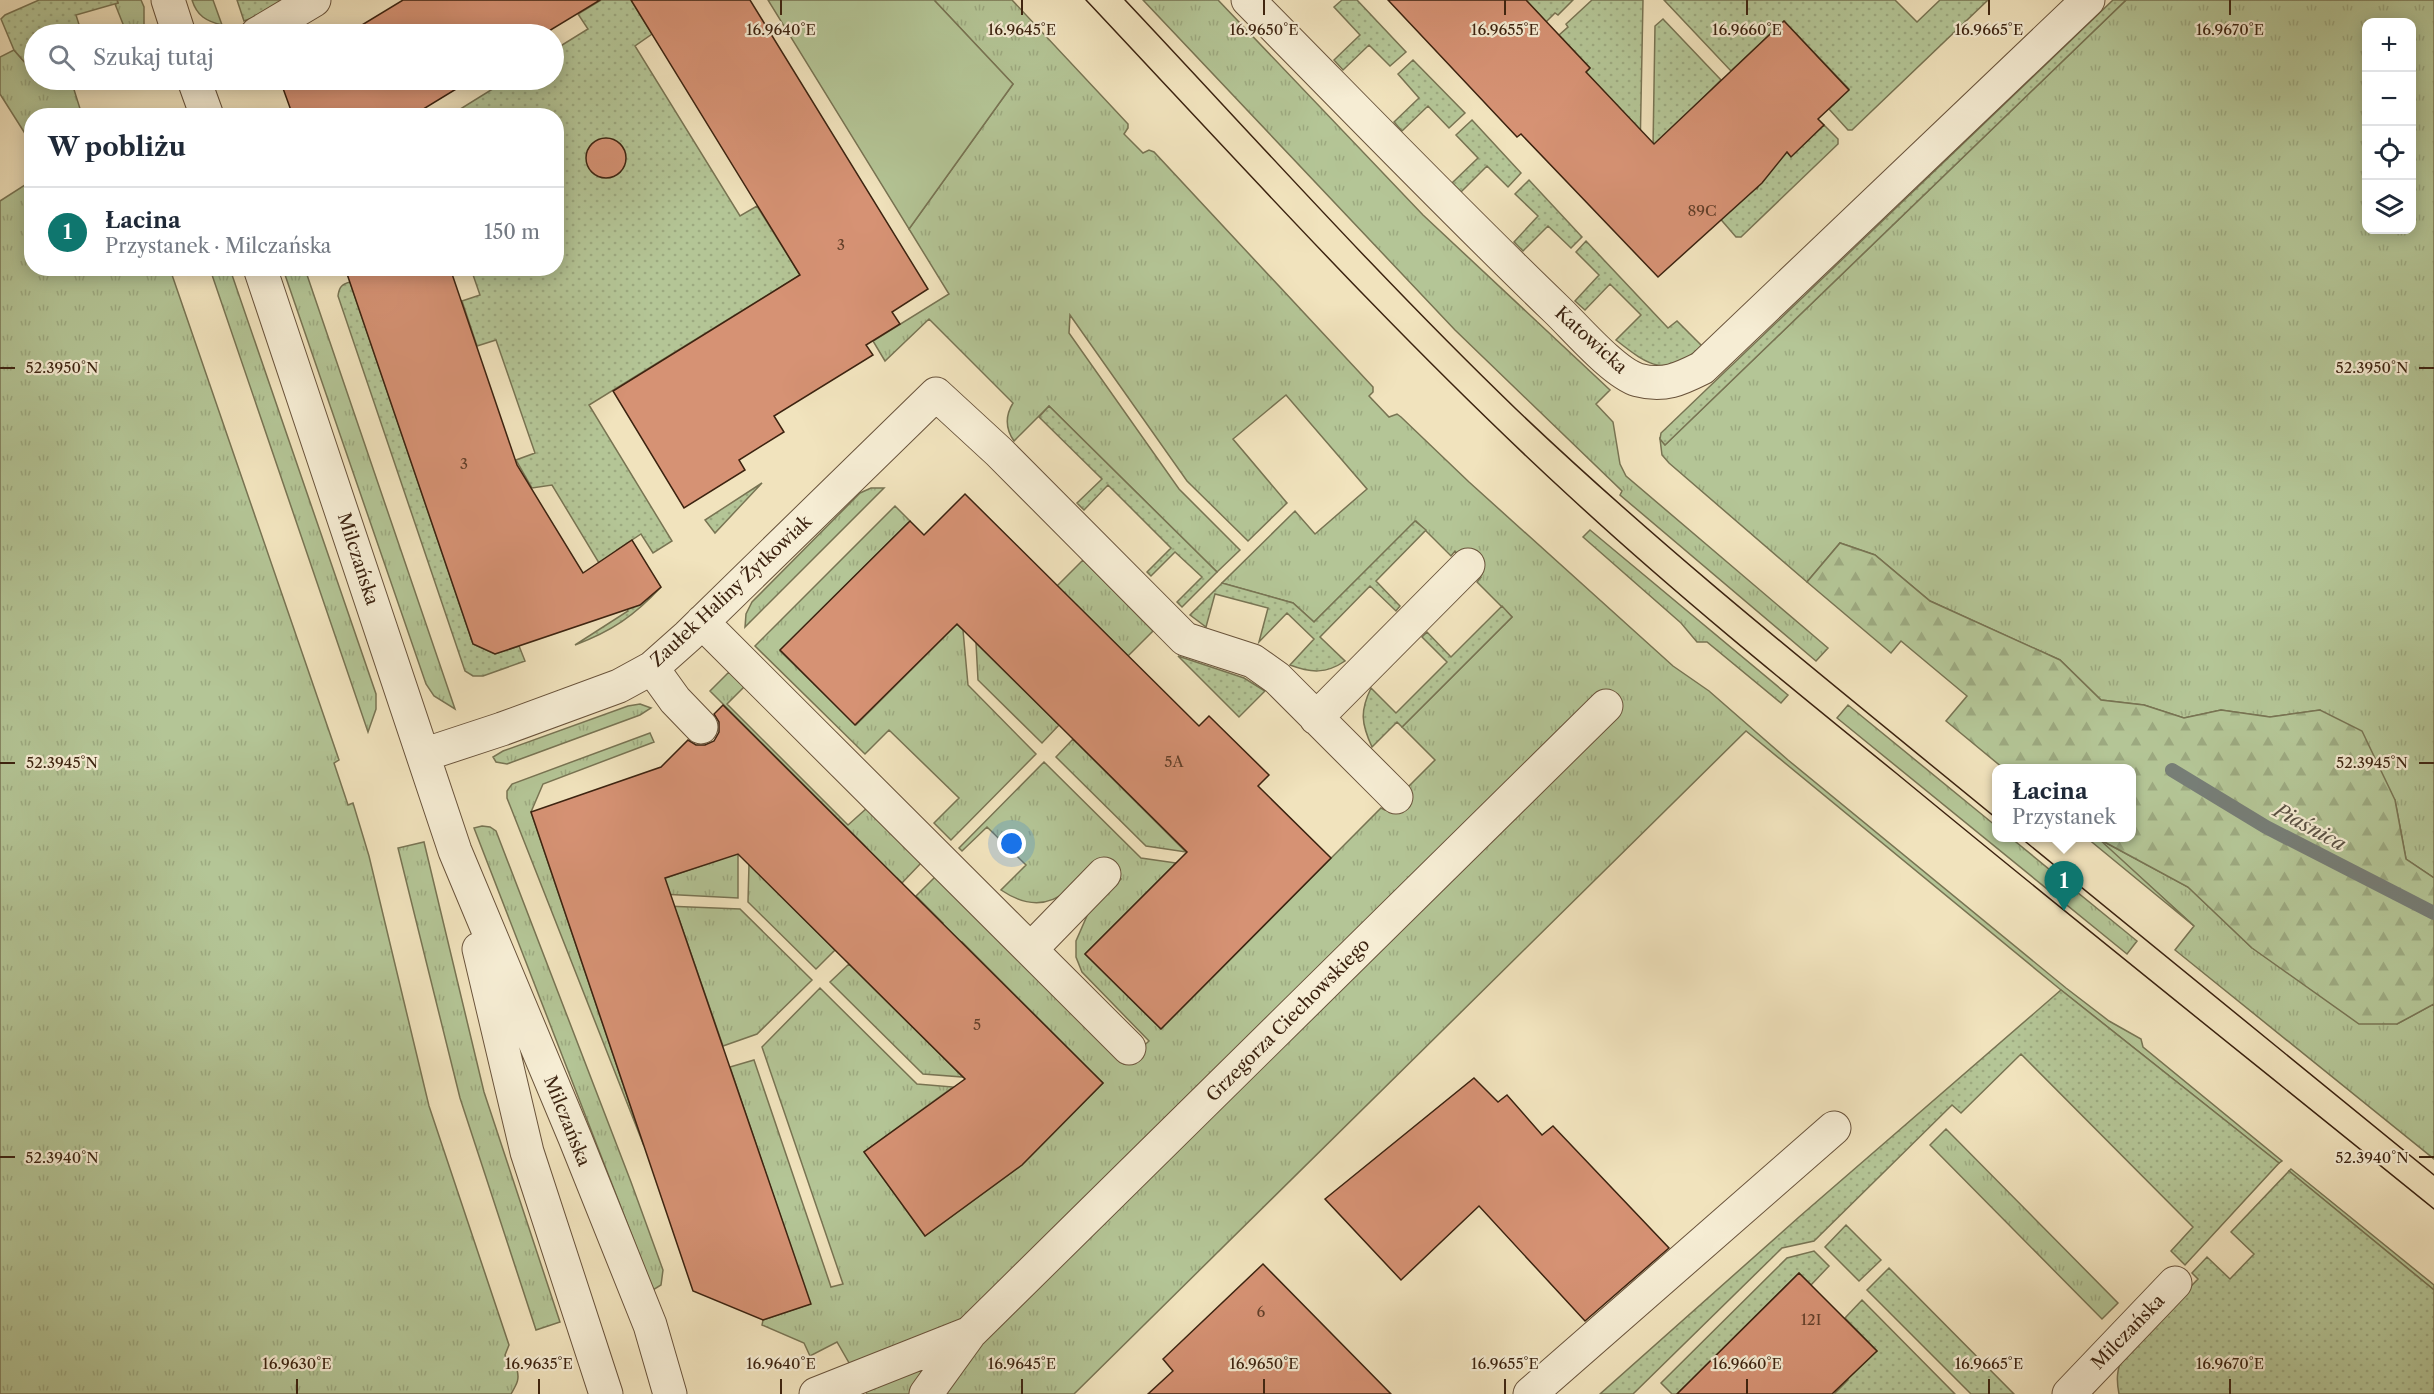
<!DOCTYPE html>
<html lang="pl">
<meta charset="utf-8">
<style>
body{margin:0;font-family:"Libre Caslon Text",serif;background:#f6f6f7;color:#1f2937}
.controls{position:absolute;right:18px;top:18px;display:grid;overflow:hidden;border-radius:12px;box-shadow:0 3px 15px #0003}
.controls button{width:54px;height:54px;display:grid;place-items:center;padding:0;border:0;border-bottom:2px solid #e0e1e3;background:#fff;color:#1f2937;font:30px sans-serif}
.you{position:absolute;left:1012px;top:844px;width:21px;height:21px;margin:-15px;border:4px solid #fff;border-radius:50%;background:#1a73e8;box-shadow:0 0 0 9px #1a73e833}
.badge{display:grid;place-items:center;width:39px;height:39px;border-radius:50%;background:#0f766e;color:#fff;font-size:20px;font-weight:700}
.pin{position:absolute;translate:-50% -50px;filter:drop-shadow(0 2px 3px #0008)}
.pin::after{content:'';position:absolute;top:32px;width:21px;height:18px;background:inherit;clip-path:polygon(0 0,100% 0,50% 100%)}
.popup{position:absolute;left:1992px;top:764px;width:144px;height:78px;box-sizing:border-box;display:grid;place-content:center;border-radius:12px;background:#fff;filter:drop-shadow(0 2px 4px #0005);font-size:20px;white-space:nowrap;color:#747a83}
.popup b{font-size:22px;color:#1f2937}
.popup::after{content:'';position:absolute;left:50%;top:100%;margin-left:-12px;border:12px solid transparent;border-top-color:#fff}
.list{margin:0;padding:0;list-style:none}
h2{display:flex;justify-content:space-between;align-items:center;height:78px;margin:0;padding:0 24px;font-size:26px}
h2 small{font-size:20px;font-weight:400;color:#747a83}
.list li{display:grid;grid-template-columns:39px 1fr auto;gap:18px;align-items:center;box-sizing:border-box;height:90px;padding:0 24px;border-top:2px solid #e0e1e3}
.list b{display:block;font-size:22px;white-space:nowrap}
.list p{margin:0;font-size:20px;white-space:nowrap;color:#747a83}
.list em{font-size:20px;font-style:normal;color:#747a83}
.icon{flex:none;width:33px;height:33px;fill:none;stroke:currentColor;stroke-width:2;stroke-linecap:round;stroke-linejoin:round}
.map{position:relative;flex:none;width:2434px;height:1394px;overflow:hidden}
.search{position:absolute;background:#fff;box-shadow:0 3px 15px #0003;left:24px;top:24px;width:540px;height:66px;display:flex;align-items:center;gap:15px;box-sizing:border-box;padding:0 21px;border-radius:33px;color:#747a83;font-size:22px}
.panel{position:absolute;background:#fff;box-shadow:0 3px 15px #0003;left:24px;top:108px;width:540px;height:168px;border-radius:24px}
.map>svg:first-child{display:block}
.grass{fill:url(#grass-tufts);stroke:#787453;stroke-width:1.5;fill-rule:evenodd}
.forest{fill:url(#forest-firs);stroke:#787453;stroke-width:1.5}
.park{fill:#b4c596;stroke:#787453;stroke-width:1.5}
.garden{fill:url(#garden-dots);stroke:#787453;stroke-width:1.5}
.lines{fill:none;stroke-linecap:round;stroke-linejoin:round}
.stream{stroke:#777e77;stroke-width:14}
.building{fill:#d69274;stroke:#3c2310;stroke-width:1.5}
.minor-casing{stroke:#69533b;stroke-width:35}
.minor{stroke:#f6edd4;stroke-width:33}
.tram{stroke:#3c2310;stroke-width:1.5}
.ticks{fill:none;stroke:#3c2310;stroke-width:2}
.labels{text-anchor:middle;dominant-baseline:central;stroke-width:4.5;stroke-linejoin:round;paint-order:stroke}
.number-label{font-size:15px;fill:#623f29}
.street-label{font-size:18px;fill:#3c2310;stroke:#f6edd4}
.water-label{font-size:20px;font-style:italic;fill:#5a5143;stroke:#f6edd4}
.ticks-label{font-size:15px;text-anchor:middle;fill:#3c2310;stroke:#f6edd4;stroke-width:4.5;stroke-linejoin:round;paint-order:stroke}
</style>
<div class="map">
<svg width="2434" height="1394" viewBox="0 0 2434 1394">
<defs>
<pattern id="grass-tufts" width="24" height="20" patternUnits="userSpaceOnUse" patternTransform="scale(1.5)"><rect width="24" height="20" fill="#b4c596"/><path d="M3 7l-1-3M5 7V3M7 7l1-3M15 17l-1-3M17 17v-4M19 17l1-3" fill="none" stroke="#9ca980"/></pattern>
<pattern id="forest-firs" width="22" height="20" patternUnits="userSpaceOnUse" patternTransform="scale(1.5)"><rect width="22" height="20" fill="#b4c596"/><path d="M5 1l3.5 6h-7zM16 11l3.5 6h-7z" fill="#9ca980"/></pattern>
<pattern id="garden-dots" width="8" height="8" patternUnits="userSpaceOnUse" patternTransform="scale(1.5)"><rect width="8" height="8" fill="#b4c596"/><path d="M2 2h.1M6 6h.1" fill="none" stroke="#9ca980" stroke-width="1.8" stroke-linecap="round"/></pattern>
</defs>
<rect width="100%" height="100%" fill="#f1e3bd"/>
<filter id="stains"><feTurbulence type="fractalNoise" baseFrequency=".00333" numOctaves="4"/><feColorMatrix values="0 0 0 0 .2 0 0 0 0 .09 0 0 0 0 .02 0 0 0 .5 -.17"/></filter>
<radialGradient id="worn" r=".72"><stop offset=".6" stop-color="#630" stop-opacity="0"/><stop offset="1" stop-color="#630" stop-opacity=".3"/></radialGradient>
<path class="grass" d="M 117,0 L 141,0 L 144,7 L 144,34 L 127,34 L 115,4 L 118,3 Z
M 192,0 L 213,0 L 222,25 C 206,21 197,16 192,0 Z
M 934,0 L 1012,0 L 1128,124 L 1128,128 L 1124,134 L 1143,153 L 1149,150 L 1154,152 L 1373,387 L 1373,392 L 1369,396 L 1389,417 L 1397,414 L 1401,417 L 1469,482 L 1673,666 L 1709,691 L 1788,760 L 2066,988 L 2109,1021 L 2141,1039 L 2143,1047 L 2282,1161 L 2279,1163 L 2061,990 L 1746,731 L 1074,1394 L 867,1394 L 837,1342 L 810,1356 L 804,1343 L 762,1325 L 763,1320 L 810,1304 L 730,1067 L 754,1060 L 831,1287 L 843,1284 L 762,1047 L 820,988 L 917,1084 L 953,1087 L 864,1152 L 925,1236 L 1022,1165 L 1103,1083 L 962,942 L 935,932 L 943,923 L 916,896 L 936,876 L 1124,1064 L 1149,1041 L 1082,972 L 1076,957 L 1076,941 L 1090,909 L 1121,879 L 1101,858 C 1070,890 1047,921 1001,890 L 1026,865 L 987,827 L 962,851 L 959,848 L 1044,762 L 1141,858 L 1176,863 L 1085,954 L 1161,1029 L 1381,808 L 1385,810 L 1435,760 L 1402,727 L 1512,617 L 1477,582 L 1481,577 L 1455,551 L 1451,556 L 1416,521 L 1314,622 L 1293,603 L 1222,583 L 1295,511 L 1315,534 L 1367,489 L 1286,395 L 1233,439 L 1287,503 L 1248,541 L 1187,481 L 1070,315 L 1069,333 L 1179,489 L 1240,550 L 1217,572 L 1049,406 L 1014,441 C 1005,428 1005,416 1013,403 L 929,319 L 885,361 L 873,341 L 949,294 L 909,229 L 1013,84 Z
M 1143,0 L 1218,0 L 1423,215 L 1610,390 L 1596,404 L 1613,422 L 1620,464 L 1626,476 L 1828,648 L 1816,661 L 1620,495 L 1622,491 L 1455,330 Z
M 2126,0 L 2434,0 L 2434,878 L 2406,859 L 2395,800 L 2320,710 L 2270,717 L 2221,710 L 2184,718 L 2144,705 L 2101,700 L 2060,660 L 1930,601 L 1875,555 L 1840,543 L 1807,582 L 1669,463 L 1662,455 L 1660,439 L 1665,445 ZM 2366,22 L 2412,22 L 2412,230 L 2366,230 Z
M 14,50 L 27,65 L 34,63 L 34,80 L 71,80 L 82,115 L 32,116 L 31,143 L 0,94 L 0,57 Z
M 31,181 L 32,268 L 170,269 L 339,760 L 334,763 L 348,805 L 353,803 L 369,856 L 429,1106 L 509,1345 L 505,1355 L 509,1368 L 517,1370 C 520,1380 516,1385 511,1394 L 0,1394 L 0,201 Z
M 210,269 L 230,269 L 376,694 L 376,709 L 368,732 Z
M 283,269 L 305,269 L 455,709 L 434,696 L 426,684 Z
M 871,488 L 884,488 L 745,627 L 746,614 L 752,602 L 860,493 Z
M 895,506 L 910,521 L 780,651 L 856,725 L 957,624 L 963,630 L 968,685 L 1036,754 L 951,840 L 934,823 L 959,798 L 889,730 L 865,754 L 755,646 Z
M 1590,530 L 1788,695 L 1781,703 L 1707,642 L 1697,642 L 1681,623 L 1583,537 Z
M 1083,560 L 1153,631 L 1128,656 L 1057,586 Z
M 976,643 L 1059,725 L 1042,743 L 978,680 Z
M 729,672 L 744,687 L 727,704 L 848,825 L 867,808 L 922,862 L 902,883 L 897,878 L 890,886 L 865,846 L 710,691 Z
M 640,704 L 651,708 L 640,715 L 507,764 L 496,762 L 493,757 L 503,751 L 628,706 Z
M 1848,705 L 1996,826 L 1996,838 L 2011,838 L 2137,941 L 2127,954 L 1837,718 Z
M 650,733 L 654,742 L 543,784 L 531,812 L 644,1146 L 507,798 L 507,791 L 512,784 Z
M 1073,739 L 1186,852 L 1146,846 L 1056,757 Z
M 482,826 L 490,827 L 496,831 L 631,1182 L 663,1270 L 661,1285 L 653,1290 L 474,828 Z
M 2097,838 L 2188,887 L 2252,948 L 2397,1024 L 2434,1004 L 2434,1159 L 2175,950 L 2194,926 Z
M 424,842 L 484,1092 L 560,1322 L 536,1330 L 460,1098 L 398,848 Z
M 738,853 L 738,898 L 661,894 L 657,881 Z
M 749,864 L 835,950 L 816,969 L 748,902 Z
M 665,906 L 740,909 L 812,980 L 757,1034 L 723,1046 L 678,916 Z
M 849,964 L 963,1077 L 923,1074 L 830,982 Z
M 1946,1129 L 2118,1303 L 2102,1319 L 1930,1145 Z
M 2291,1169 L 2434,1285 L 2434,1290 L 2289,1171 Z"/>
<path class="forest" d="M 1840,543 L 1875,555 L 1930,601 L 2060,660 L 2101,700 L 2144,705 L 2184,718 L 2221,710 L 2270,717 L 2320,710 L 2362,731 L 2395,800 L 2406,859 L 2434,878 L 2434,1004 L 2397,1024 L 2359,1024 L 2252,948 L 2188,887 L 2099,839 L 2194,926 L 2087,838 L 2132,838 L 2132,768 L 2003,768 L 1946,721 L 1967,696 L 1901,641 L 1891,653 L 1807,582 Z"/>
<path class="park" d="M 768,0 L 934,0 L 1013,84 L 909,229 Z"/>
<path class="garden" d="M 39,0 L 117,0 L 118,3 L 76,15 L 82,34 L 34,34 L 34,60 L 27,65 L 14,50 L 1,19 L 5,15 Z
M 237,0 L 284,0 L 260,15 L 244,21 Z
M 601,0 L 631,0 L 652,34 L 635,46 L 740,216 L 757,206 L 800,275 L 589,405 L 672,541 L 653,553 L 641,534 L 617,550 L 647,599 L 661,587 C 634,616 612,631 575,645 L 628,611 L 552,485 L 532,488 L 516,460 L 535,453 L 496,340 L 477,346 L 462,301 L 480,295 L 471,269 L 556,268 L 556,116 L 449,116 L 507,80 L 554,80 L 554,50 L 588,29 L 578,14 Z
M 1342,0 L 1357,0 L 1406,52 L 1390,66 L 1369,45 L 1343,70 L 1334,60 L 1360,35 L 1334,7 Z
M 1526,0 L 1573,0 L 1558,15 L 1555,13 L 1546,22 Z
M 1592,0 L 1643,0 L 1640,154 L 1586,72 L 1590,68 L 1559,35 L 1568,27 L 1566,24 Z
M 1664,0 L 1895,0 L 1917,22 L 1940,0 L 1988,0 L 1852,130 L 1848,130 L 1829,109 L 1849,89 L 1784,21 L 1731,71 Z
M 2113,0 L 2126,0 L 1665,445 L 1660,439 L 1661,433 Z
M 1663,19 L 1721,80 L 1653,148 L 1655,26 Z
M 1413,60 L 1465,113 L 1449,128 L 1428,106 L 1402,131 L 1394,122 L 1419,98 L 1398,74 Z
M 1472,120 L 1521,173 L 1508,187 L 1487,166 L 1461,192 L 1452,183 L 1478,158 L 1456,135 Z
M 1824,125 L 1838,139 L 1838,144 L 1741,237 L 1736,237 L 1717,215 L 1751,183 L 1757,189 L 1758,187 L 1753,181 L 1785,150 L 1791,156 Z
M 1529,180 L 1582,237 L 1571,248 L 1548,226 L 1523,251 L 1514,242 L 1538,216 L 1515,194 Z
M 1586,241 L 1668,328 L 1677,321 L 1702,346 C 1666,378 1650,367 1616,340 L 1641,315 L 1610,284 L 1585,310 L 1575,301 L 1599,275 L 1576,252 Z
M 350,282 L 473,644 L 495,654 L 519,646 L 525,661 L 483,676 L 473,676 L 465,671 L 338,296 C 339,287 342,284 350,282 Z
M 1049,406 L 1217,572 L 1182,607 L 1177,602 L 1202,577 L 1175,552 L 1151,576 L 1147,572 L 1171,548 L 1108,485 L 1084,510 L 1077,503 L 1102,479 L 1039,417 Z
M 762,483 L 715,533 L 705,520 Z
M 1415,521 L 1426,530 L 1376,581 L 1400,606 L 1396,611 L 1370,586 L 1320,637 L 1345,661 C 1326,674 1311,673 1290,665 L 1314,639 L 1287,613 L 1259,642 L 1268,608 L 1215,594 L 1206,627 L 1190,615 L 1222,583 L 1293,603 L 1314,622 Z
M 1502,606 L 1512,617 L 1402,727 L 1397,722 L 1372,747 C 1361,723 1360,711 1371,688 L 1396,713 L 1447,662 L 1422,637 L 1427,632 L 1451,657 Z
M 1178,656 L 1244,678 L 1265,691 L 1239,717 Z
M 2061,990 L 2279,1163 L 2185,1265 L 2171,1251 L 2193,1227 L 2021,1054 L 1961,1113 L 1952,1105 L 1814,1241 L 1782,1248 L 1633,1394 L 1600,1394 L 1799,1217 Z
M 2289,1171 L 2434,1290 L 2434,1394 L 2119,1394 C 2116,1379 2117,1369 2123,1356 L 2198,1279 L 2192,1273 L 2207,1257 L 2230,1279 L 2254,1254 L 2231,1232 Z
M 1846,1225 L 1881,1260 L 1859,1281 L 1825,1247 Z
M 1814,1251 L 1829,1266 L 1811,1285 L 1799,1273 L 1677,1394 L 1672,1394 L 1661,1383 L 1787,1258 Z
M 1889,1268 L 2014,1394 L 1971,1394 L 1867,1290 Z
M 1862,1300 L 1955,1394 L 1834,1394 L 1848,1380 L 1841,1372 L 1877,1351 L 1845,1318 Z"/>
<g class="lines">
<path class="stream" d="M 2172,770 L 2266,827 L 2434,913"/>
</g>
<path class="building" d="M 403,0 L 600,0 L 544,34 L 347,34 Z
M 631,0 L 750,0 L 928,289 L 892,312 L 900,324 L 866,345 L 873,355 L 774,416 L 784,432 L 739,460 L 745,470 L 684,508 L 613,391 L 800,275 Z
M 1388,0 L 1526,0 L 1590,68 L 1586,72 L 1654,144 L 1784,21 L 1849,90 L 1818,119 L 1824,125 L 1791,157 L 1787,152 L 1762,183 L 1658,277 L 1521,134 L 1517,137 Z
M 280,80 L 471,80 L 412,116 L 293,116 Z
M586 158a20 20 0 1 1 40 0a20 20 0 1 1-40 0Z
M 345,268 L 450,268 L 517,465 L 583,573 L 632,540 L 661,587 L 640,605 L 495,654 L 473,644 Z
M 965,494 L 1199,726 L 1209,716 L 1269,775 L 1258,786 L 1331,858 L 1161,1029 L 1085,954 L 1187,852 L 1073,739 L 957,624 L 855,725 L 780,650 L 910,521 L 924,535 Z
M 723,705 L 1103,1083 L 1022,1165 L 925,1236 L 864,1152 L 965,1079 L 738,854 L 665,878 L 811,1304 L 763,1320 L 693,1291 L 531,812 L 661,767 L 688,740 L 696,745 L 705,745 L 714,741 L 719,732 L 719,722 L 714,714 Z
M 1474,1078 L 1498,1102 L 1507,1095 L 1542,1135 L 1553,1126 L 1669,1248 L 1585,1321 L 1479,1206 L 1401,1280 L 1325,1199 Z
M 1263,1264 L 1391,1394 L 1148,1394 L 1173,1371 L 1163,1359 Z
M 1799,1273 L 1877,1351 L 1832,1394 L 1677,1394 Z"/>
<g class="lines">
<defs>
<path id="minor" d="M 168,0 L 179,34
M 1248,0 C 1350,103 1451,208 1556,309 C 1575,327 1614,373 1638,380 C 1664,387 1680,379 1702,368 L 2088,0
M 257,34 L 314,0
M 194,80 L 207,116
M 260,268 L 455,851 L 575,1138 L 650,1325 L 670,1394
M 702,622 L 1129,1048
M 652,668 L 675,700 L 701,727
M 1316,718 L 1468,565
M 423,755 L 502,729 L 619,686 L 652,668 L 688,636 L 936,394 L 999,452 L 1185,639 L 1253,661 L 1277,678 L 1396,797
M 479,949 L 527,1152 L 606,1394
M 1031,949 L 1104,874
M 816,1394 L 970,1333
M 926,1394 L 970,1333 L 1606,706
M 1530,1394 L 1834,1128
M 2069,1394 L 2175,1283"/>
</defs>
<use href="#minor" class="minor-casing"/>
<use href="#minor" class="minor"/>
<path class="tram" d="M 1086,0 C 1244,168 1399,340 1569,496 C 1674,593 1785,683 1896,773 C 2074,920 2255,1064 2434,1209
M 1125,0 C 1254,137 1380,278 1516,409 C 1668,554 1834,685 1996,818
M 2021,838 L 2434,1175"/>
</g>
<path class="ticks" d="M 781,0 L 781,15M 1022,0 L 1022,15M 1264,0 L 1264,15M 1505,0 L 1505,15M 1747,0 L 1747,15M 1989,0 L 1989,15M 2230,0 L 2230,15M 0,368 L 15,368M 2419,368 L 2434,368M 0,763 L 15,763M 2419,763 L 2434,763M 0,1157 L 15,1157M 2419,1157 L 2434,1157M 297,1379 L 297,1394M 539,1379 L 539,1394M 781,1379 L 781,1394M 1022,1379 L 1022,1394M 1264,1379 L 1264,1394M 1505,1379 L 1505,1394M 1747,1379 L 1747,1394M 1989,1379 L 1989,1394M 2230,1379 L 2230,1394"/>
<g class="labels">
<g class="number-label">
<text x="1702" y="210">89C</text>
<text x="841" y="244">3</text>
<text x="464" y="463">3</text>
<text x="1174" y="761">5A</text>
<text x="977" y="1024">5</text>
<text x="1261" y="1311">6</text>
<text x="1811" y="1319">12I</text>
</g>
<g class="street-label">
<text transform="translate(1591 340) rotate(42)">Katowicka</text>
<text transform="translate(358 559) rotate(72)">Milczańska</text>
<text transform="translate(731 591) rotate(-43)">Zaułek Haliny Żytkowiak</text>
<text transform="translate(1288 1020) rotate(-45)">Grzegorza Ciechowskiego</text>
<text transform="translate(567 1121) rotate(68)">Milczańska</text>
<text transform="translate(2128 1332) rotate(-46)">Milczańska</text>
</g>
<g class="water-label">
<text transform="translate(2310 827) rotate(28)">Piaśnica</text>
</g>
</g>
<g class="ticks-label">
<text x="781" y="35">16.9640°E</text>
<text x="1022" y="35">16.9645°E</text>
<text x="1264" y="35">16.9650°E</text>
<text x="1505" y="35">16.9655°E</text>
<text x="1747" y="35">16.9660°E</text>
<text x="1989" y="35">16.9665°E</text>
<text x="2230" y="35">16.9670°E</text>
<text x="62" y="373">52.3950°N</text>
<text x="2372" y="373">52.3950°N</text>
<text x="62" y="768">52.3945°N</text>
<text x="2372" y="768">52.3945°N</text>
<text x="62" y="1163">52.3940°N</text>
<text x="2372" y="1163">52.3940°N</text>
<text x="297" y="1369">16.9630°E</text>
<text x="539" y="1369">16.9635°E</text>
<text x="781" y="1369">16.9640°E</text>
<text x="1022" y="1369">16.9645°E</text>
<text x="1264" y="1369">16.9650°E</text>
<text x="1505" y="1369">16.9655°E</text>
<text x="1747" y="1369">16.9660°E</text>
<text x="1989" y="1369">16.9665°E</text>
<text x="2230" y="1369">16.9670°E</text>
</g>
<rect width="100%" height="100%" filter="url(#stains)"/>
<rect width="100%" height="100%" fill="url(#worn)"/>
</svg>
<div class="controls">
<button>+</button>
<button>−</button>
<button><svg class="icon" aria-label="locate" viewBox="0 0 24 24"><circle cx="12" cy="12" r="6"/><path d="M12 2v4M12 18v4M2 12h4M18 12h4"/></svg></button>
<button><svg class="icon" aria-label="layers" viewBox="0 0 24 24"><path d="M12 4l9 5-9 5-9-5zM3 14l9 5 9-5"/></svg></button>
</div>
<div class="you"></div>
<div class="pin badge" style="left:2064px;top:911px">1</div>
<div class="popup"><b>Łacina</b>Przystanek</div>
<div class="search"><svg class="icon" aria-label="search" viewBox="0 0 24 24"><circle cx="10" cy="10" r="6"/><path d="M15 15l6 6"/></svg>Szukaj tutaj</div>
<section class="panel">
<h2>W pobliżu<small></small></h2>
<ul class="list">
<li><span class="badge">1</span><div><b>Łacina</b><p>Przystanek · Milczańska</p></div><em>150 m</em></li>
</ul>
</section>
</div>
